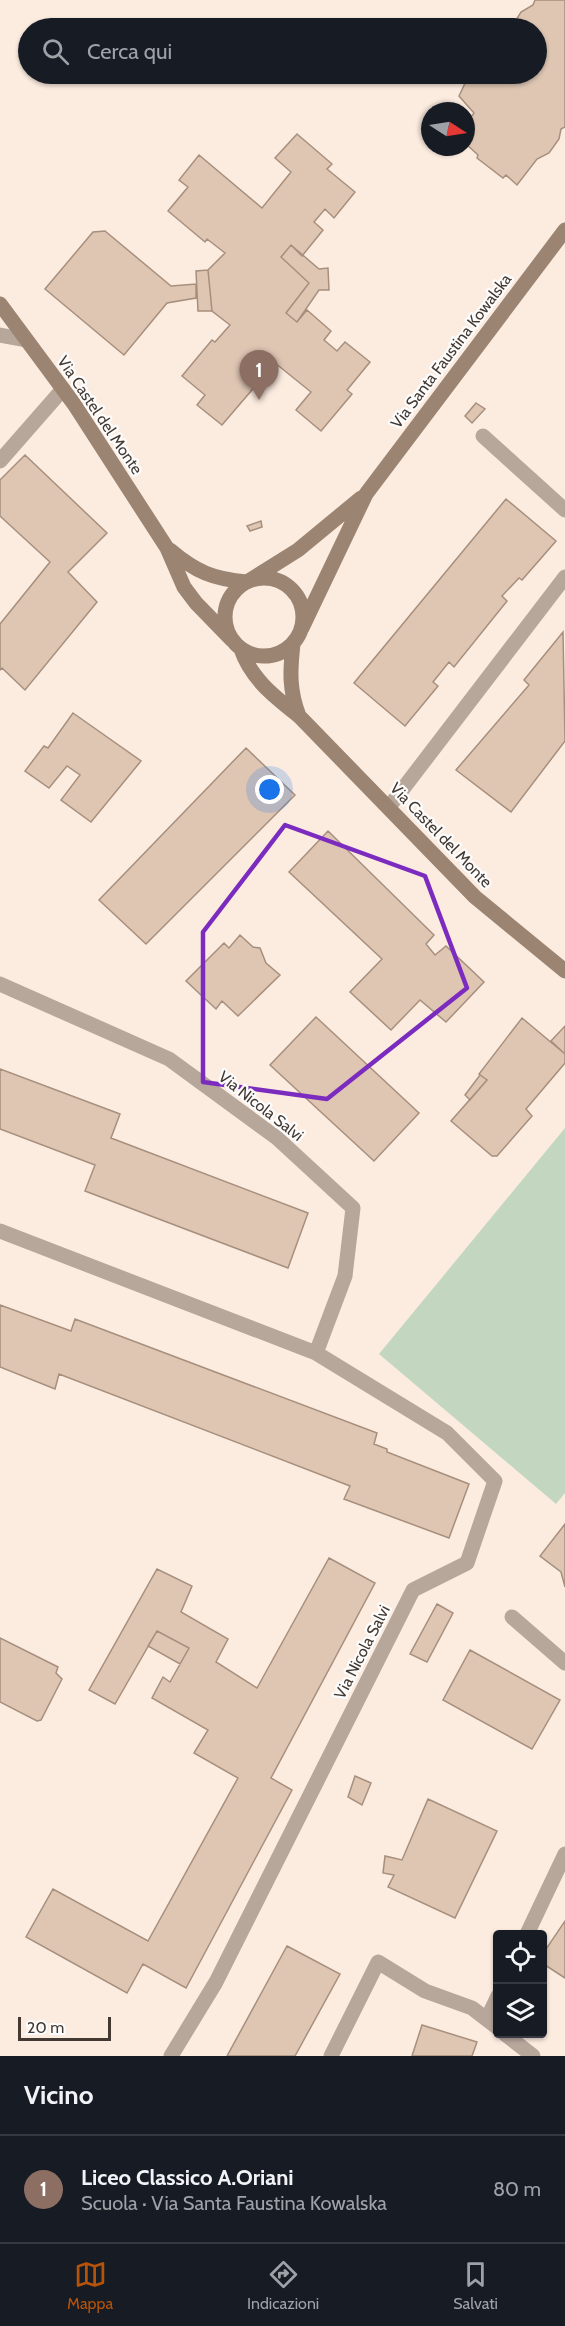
<!DOCTYPE html>
<html lang="it">
<meta charset="utf-8">
<style>
body{margin:0;font-family:Cabin,sans-serif;background:#242831;color:#f1f3f6}
.controls{position:absolute;right:18px;bottom:18px;display:grid;overflow:hidden;border-radius:6px;box-shadow:0 2px 4px #0004}
.controls button{width:54px;height:54px;display:grid;place-items:center;padding:0;border:0;border-bottom:2px solid #363941;background:#171b24;color:#f1f3f6;font:30px sans-serif}
.compass{position:absolute;left:421px;top:102px;width:54px;height:54px;border-radius:50%;background:#171b24;box-shadow:0 2px 4px #0004;rotate:102deg}
.scale{position:absolute;left:18px;bottom:15px;width:93px;box-sizing:border-box;padding-left:6px;border:3px solid #433932;border-top:0;font-size:16px;line-height:21px;white-space:nowrap;color:#433932;-webkit-text-stroke:4px #fcfcfc;paint-order:stroke}
.you{position:absolute;left:270px;top:790px;width:21px;height:21px;margin:-15px;border:4px solid #fff;border-radius:50%;background:#1a73e8;box-shadow:0 0 0 9px #1a73e833}
.badge{display:grid;place-items:center;width:39px;height:39px;border-radius:50%;background:#b45309;color:#fff;font-size:20px;font-weight:700}
.pin{position:absolute;translate:-50% -50px;filter:drop-shadow(0 2px 3px #0008)}
.pin::after{content:'';position:absolute;top:32px;width:21px;height:18px;background:inherit;clip-path:polygon(0 0,100% 0,50% 100%)}
.list{margin:0;padding:0;list-style:none}
h2{display:flex;justify-content:space-between;align-items:center;height:78px;margin:0;padding:0 24px;font-size:26px}
h2 small{font-size:20px;font-weight:400;color:#9ea1a6}
.list li{display:grid;grid-template-columns:39px 1fr auto;gap:18px;align-items:center;box-sizing:border-box;height:108px;padding:0 24px;border-top:2px solid #363941}
.list b{display:block;font-size:22px;white-space:nowrap}
.list p{margin:0;font-size:20px;white-space:nowrap;color:#9ea1a6}
.list em{font-size:20px;font-style:normal;color:#9ea1a6}
.icon{flex:none;width:33px;height:33px;fill:none;stroke:currentColor;stroke-width:2;stroke-linecap:round;stroke-linejoin:round}
.map{position:relative;flex:none;width:565px;height:2056px;overflow:hidden}
.search{position:absolute;background:#171b24;box-shadow:0 2px 4px #0004;left:18px;right:18px;top:18px;height:66px;display:flex;align-items:center;gap:15px;box-sizing:border-box;padding:0 21px;border-radius:33px;color:#9ea1a6;font-size:22px}
.sheet{height:186px;background:#171b24}
nav{display:flex;justify-content:space-around;align-items:center;box-sizing:border-box;height:84px;border-top:2px solid #363941;background:#171b24;font-size:16px;color:#9ea1a6}
nav a{display:grid;justify-items:center;gap:3px}
nav .on{color:#b45309}
.map>svg:first-child{display:block}
.green{fill:#c3d7c0}
.building{fill:#dfc6b3;stroke:#a78f7d;stroke-width:1.5}
.lines{fill:none;stroke-linecap:round;stroke-linejoin:round}
.street{stroke:#b7a79b;stroke-width:15}
.secondary{stroke:#9b8472;stroke-width:15}
.marked{fill:none;stroke:#7b2cbf;stroke-width:4.5;stroke-linejoin:round}
.labels{text-anchor:middle;dominant-baseline:central;stroke-width:4.5;stroke-linejoin:round;paint-order:stroke}
.street-label{font-size:16px;fill:#433932;stroke:#fcfcfc}
</style>
<div class="map">
<svg width="565" height="2056" viewBox="0 0 565 2056">
<rect width="100%" height="100%" fill="#fcece0"/>
<path class="green" d="M 565,1128 L 565,1493 L 556,1504 L 379,1354 Z"/>
<path class="building" d="M 535,0 L 565,0 L 565,127 L 561,129 L 559,139 L 549,153 L 537,159 L 517,185 L 506,175 L 503,178 L 477,158 L 478,155 L 466,144 L 466,124 L 474,113 L 459,96 L 467,79 L 475,74 L 536,74 L 536,28 L 511,28 L 521,12 L 533,5 Z
M 297,134 L 332,164 L 327,169 L 355,192 L 334,218 L 325,209 L 314,222 L 323,230 L 302,256 L 291,245 L 281,257 L 309,283 L 286,313 L 297,322 L 307,310 L 331,331 L 324,340 L 337,351 L 345,342 L 370,362 L 347,390 L 352,394 L 321,431 L 296,410 L 311,392 L 275,363 L 222,425 L 197,405 L 205,395 L 182,376 L 212,340 L 215,342 L 230,325 L 212,311 L 208,270 L 225,253 L 207,239 L 205,242 L 168,211 L 188,187 L 179,180 L 199,155 L 262,208 L 291,172 L 275,158 Z
M 105,231 L 171,286 L 196,284 L 196,298 L 167,303 L 124,355 L 45,289 L 93,232 Z
M 291,245 L 319,269 L 328,268 L 329,290 L 319,290 L 297,322 L 286,313 L 309,283 L 281,257 Z
M 208,270 L 212,311 L 198,311 L 196,271 Z
M 476,403 L 485,409 L 472,423 L 465,416 Z
M 25,455 L 107,533 L 68,572 L 97,602 L 25,690 L 2,668 L 0,670 L 0,624 L 50,562 L 0,516 L 0,480 Z
M 506,499 L 556,541 L 522,580 L 519,578 L 502,596 L 507,601 L 454,667 L 449,662 L 433,682 L 438,686 L 405,726 L 354,683 Z
M 261,521 L 262,527 L 250,531 L 247,526 Z
M 563,632 L 565,741 L 511,812 L 456,770 L 529,685 L 524,680 Z
M 73,713 L 141,761 L 91,822 L 61,800 L 80,775 L 67,766 L 49,788 L 25,771 L 44,746 L 48,748 Z
M 246,748 L 295,795 L 146,944 L 99,900 Z
M 328,831 L 434,935 L 426,944 L 435,955 L 446,946 L 484,982 L 446,1022 L 420,1000 L 391,1030 L 350,992 L 382,959 L 289,872 Z
M 240,935 L 253,947 L 260,948 L 266,963 L 280,975 L 238,1016 L 222,1001 L 216,1009 L 186,981 L 224,943 L 229,948 Z
M 316,1017 L 419,1113 L 374,1161 L 270,1065 Z
M 522,1018 L 565,1054 L 565,1063 L 526,1109 L 532,1116 L 497,1156 L 492,1156 L 451,1121 L 487,1080 L 479,1074 Z
M 565,1026 L 565,1054 L 551,1041 Z
M 0,1069 L 120,1114 L 111,1138 L 308,1213 L 288,1268 L 85,1191 L 95,1165 L 0,1129 Z
M 480,1075 L 487,1080 L 470,1100 L 465,1095 Z
M 0,1305 L 71,1331 L 75,1319 L 377,1433 L 374,1444 L 387,1449 L 387,1452 L 469,1484 L 449,1538 L 344,1499 L 350,1486 L 59,1374 L 55,1389 L 0,1367 Z
M 565,1524 L 565,1587 L 561,1572 L 540,1556 Z
M 329,1558 L 375,1583 L 271,1778 L 292,1790 L 186,1988 L 143,1964 L 127,1993 L 26,1937 L 53,1889 L 148,1941 L 238,1778 L 194,1753 L 208,1730 L 152,1698 L 163,1677 L 170,1682 L 189,1648 L 157,1631 L 115,1704 L 89,1690 L 157,1569 L 192,1586 L 181,1612 L 228,1639 L 216,1662 L 257,1688 Z
M 437,1604 L 453,1613 L 427,1662 L 410,1654 Z
M 157,1631 L 189,1648 L 180,1664 L 148,1646 Z
M 0,1638 L 58,1667 L 56,1673 L 62,1679 L 41,1720 L 37,1721 L 0,1702 Z
M 470,1650 L 560,1700 L 532,1749 L 443,1700 Z
M 355,1776 L 371,1783 L 362,1805 L 348,1797 Z
M 428,1799 L 497,1831 L 455,1918 L 388,1887 L 394,1875 L 383,1873 L 385,1856 L 402,1860 Z
M 565,1921 L 565,1978 L 542,1963 L 542,1955 Z
M 287,1946 L 340,1974 L 295,2056 L 227,2056 Z
M 422,2025 L 477,2042 L 472,2056 L 412,2056 Z"/>
<g class="lines">
<path class="street" d="M 0,335 L 26,340
M 483,436 L 565,510
M 0,461 L 63,389
M 389,807 L 565,577
M 0,984 L 169,1059 L 277,1138 L 353,1208 L 345,1276 L 316,1353
M 0,1231 L 316,1353 L 447,1433 L 495,1481 L 467,1563 L 413,1590 L 216,1982 L 171,2056
M 512,1617 L 565,1663
M 527,1934 L 565,1854
M 487,2019 L 498,1996
M 505,2034 L 533,2056
M 331,2056 L 378,1962 L 425,1991 L 472,2008 L 498,2028"/>
<path class="secondary" d="M 0,304 L 74,404 L 167,548 L 184,587 L 196,603 L 232,640
M 170,550 C 196,572 213,579 247,582 L 298,550 L 361,498
M225 617a39 39 0 1 1 78 0a39 39 0 1 1-78 0Z
M 302,628 L 366,494 L 565,230
M 293,644 C 290,671 289,690 299,716
M 241,649 C 251,679 275,697 299,716 L 475,897 L 565,971"/>
</g>
<path class="marked" d="M 285,825 L 425,876 L 467,988 L 327,1099 L 203,1082 L 203,932 Z"/>
<g class="labels">
<g class="street-label">
<text transform="translate(451 351) rotate(-53)">Via Santa Faustina Kowalska</text>
<text transform="translate(100 415) rotate(56)">Via Castel del Monte</text>
<text transform="translate(441 835) rotate(46)">Via Castel del Monte</text>
<text transform="translate(261 1106) rotate(38)">Via Nicola Salvi</text>
<text transform="translate(362 1652) rotate(-63)">Via Nicola Salvi</text>
</g>
</g>
</svg>
<div class="controls">
<button><svg class="icon" aria-label="locate" viewBox="0 0 24 24"><circle cx="12" cy="12" r="6"/><path d="M12 2v4M12 18v4M2 12h4M18 12h4"/></svg></button>
<button><svg class="icon" aria-label="layers" viewBox="0 0 24 24"><path d="M12 4l9 5-9 5-9-5zM3 14l9 5 9-5"/></svg></button>
</div>
<svg class="compass" viewBox="-18 -18 36 36"><path d="M0-13l5 13h-10z" fill="#e53935"/><path d="M0 13l5-13h-10z" fill="#9ea1a6"/></svg>
<div class="scale">20 m</div>
<div class="you"></div>
<div class="pin badge" style="left:259px;top:400px;background:#8d6e63">1</div>
<div class="search"><svg class="icon" aria-label="search" viewBox="0 0 24 24"><circle cx="10" cy="10" r="6"/><path d="M15 15l6 6"/></svg>Cerca qui</div>
</div>
<section class="sheet">
<h2>Vicino<small></small></h2>
<ul class="list">
<li><span class="badge" style="background:#8d6e63">1</span><div><b>Liceo Classico A.Oriani</b><p>Scuola · Via Santa Faustina Kowalska</p></div><em>80 m</em></li>
</ul>
</section>
<nav>
<a class="on"><svg class="icon" aria-label="map" viewBox="0 0 24 24"><path d="M3 6l6-2 6 2 6-2v14l-6 2-6-2-6 2zM9 4v14M15 6v14"/></svg>Mappa</a>
<a><svg class="icon" aria-label="directions" viewBox="0 0 24 24"><path d="M12 3l9 9-9 9-9-9zM9 14v-3h6M13 9l2 2-2 2"/></svg>Indicazioni</a>
<a><svg class="icon" aria-label="saved" viewBox="0 0 24 24"><path d="M7 4h10v16l-5-4-5 4z"/></svg>Salvati</a>
</nav>
